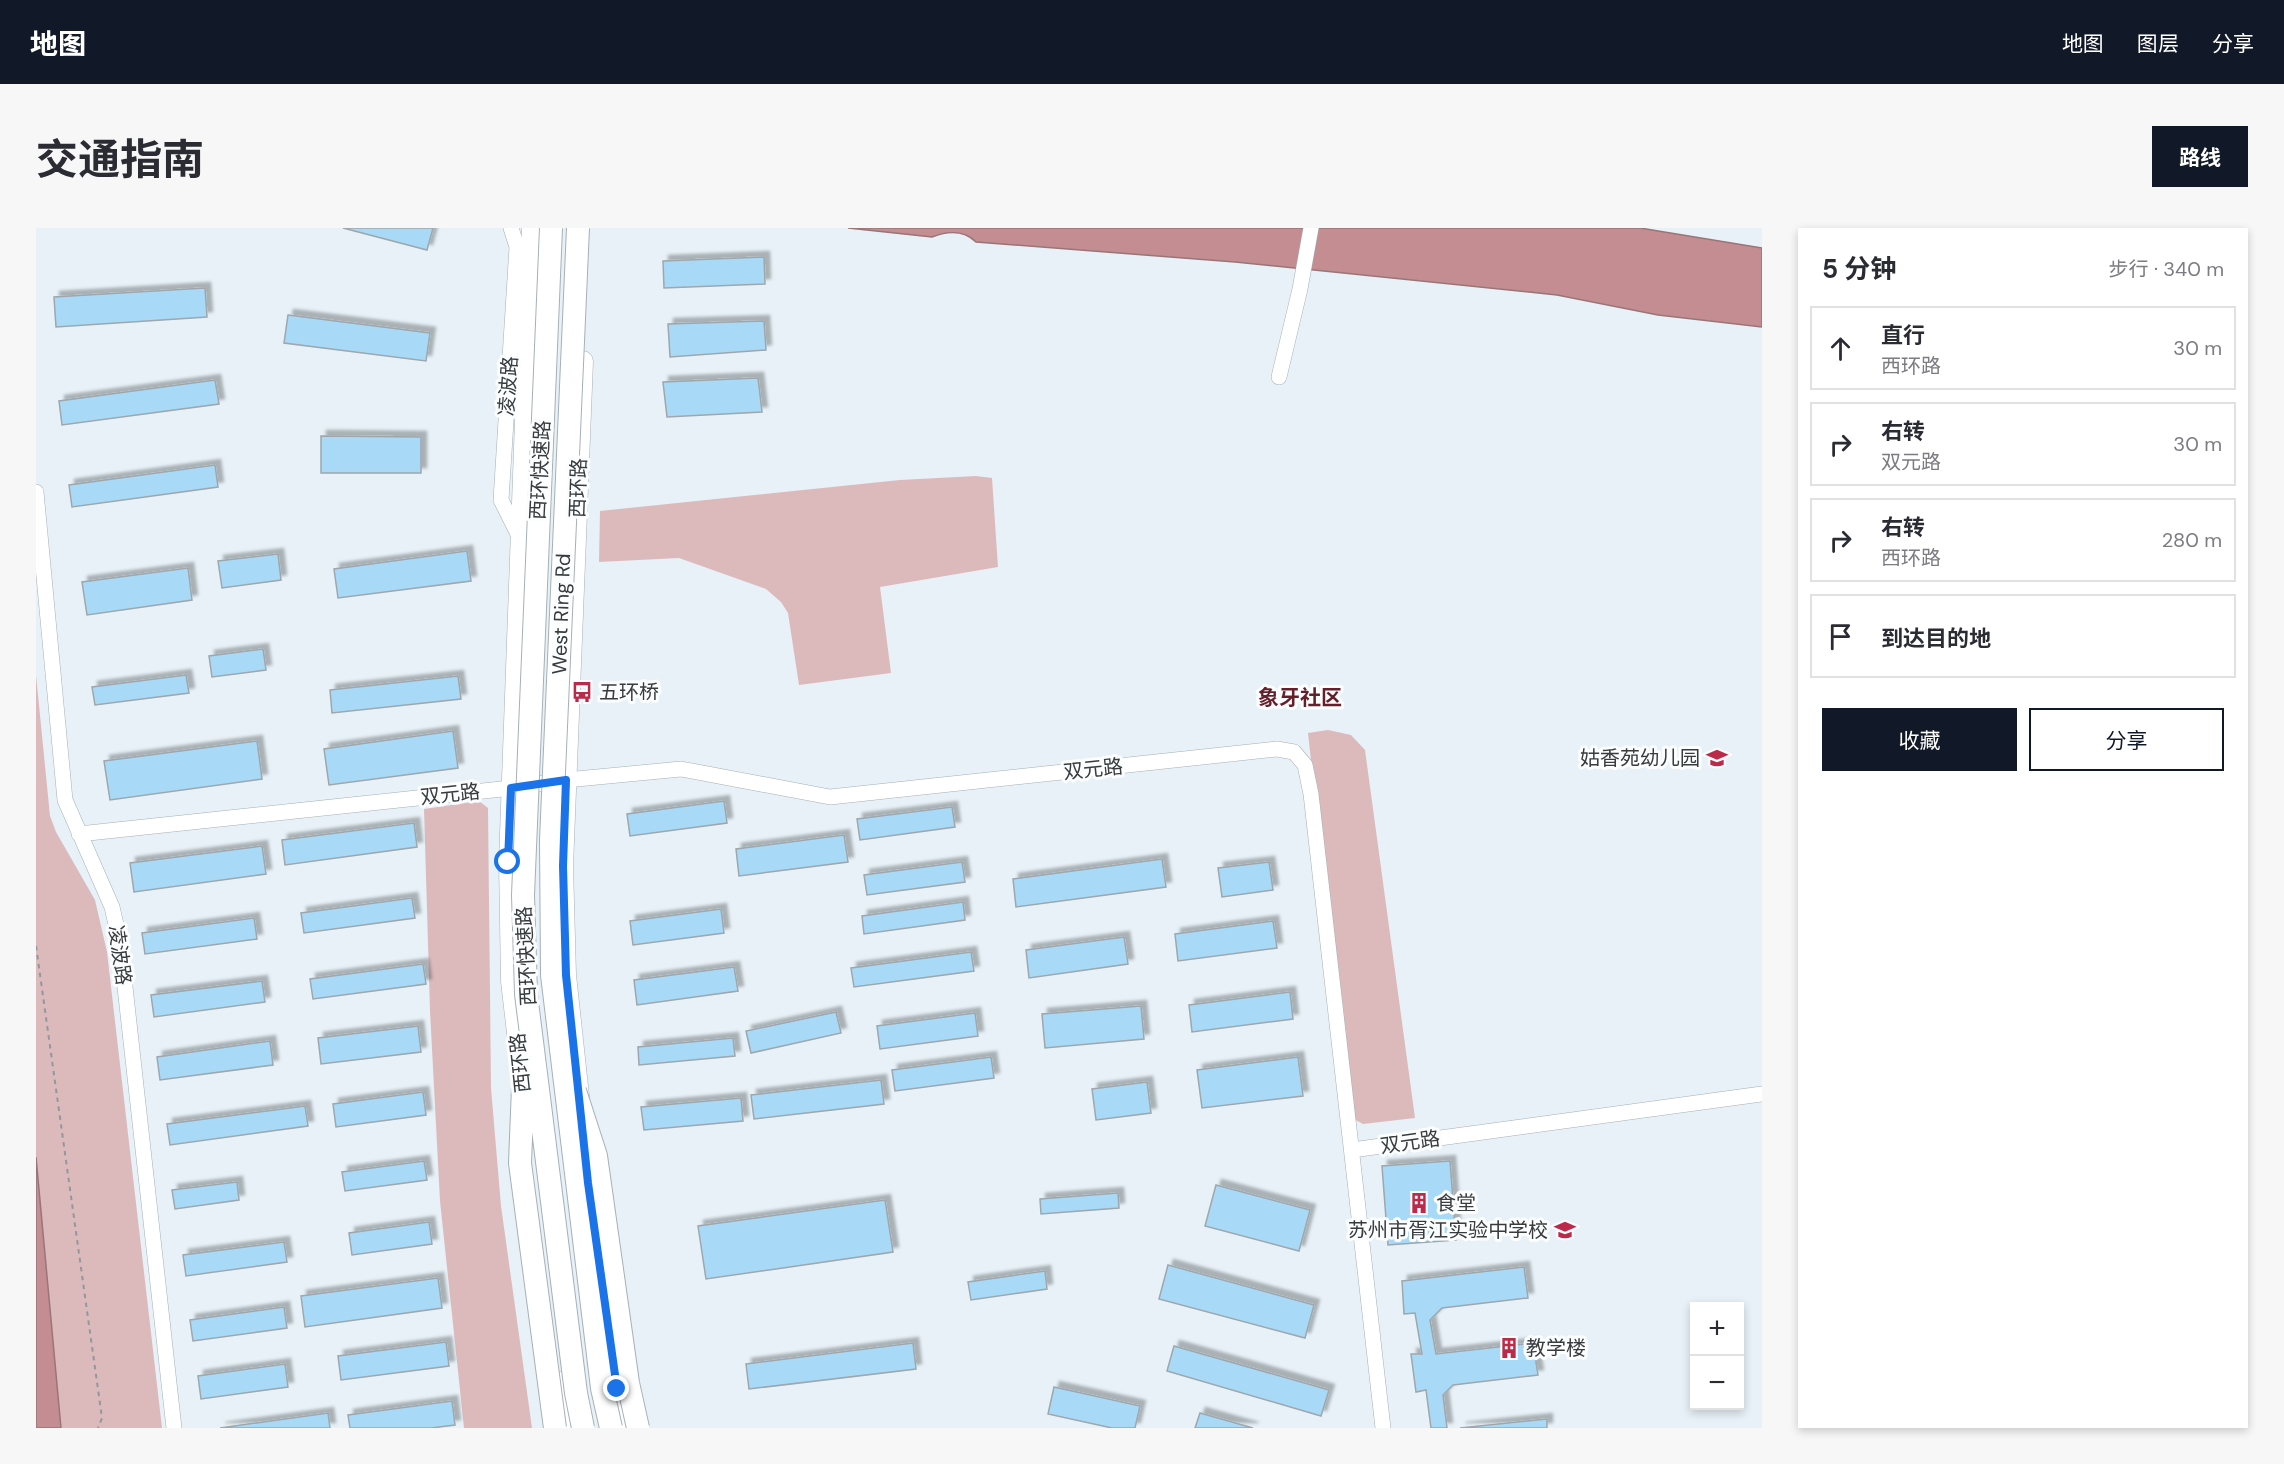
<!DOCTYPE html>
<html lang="zh">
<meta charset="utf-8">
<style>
body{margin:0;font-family:"DM Sans","Noto Sans SC",sans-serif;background:#f7f7f7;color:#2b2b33}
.controls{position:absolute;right:18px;bottom:18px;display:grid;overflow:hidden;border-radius:0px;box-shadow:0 3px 9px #0003}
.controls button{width:54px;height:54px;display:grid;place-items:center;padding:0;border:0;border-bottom:2px solid #e1e1e2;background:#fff;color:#2b2b33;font:30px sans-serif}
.stop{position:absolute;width:18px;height:18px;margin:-14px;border:4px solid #1a73e8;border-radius:50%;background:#fff}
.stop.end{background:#1a73e8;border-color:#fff;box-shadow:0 2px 6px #0008}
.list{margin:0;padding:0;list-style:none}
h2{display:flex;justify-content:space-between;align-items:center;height:78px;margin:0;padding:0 24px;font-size:26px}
h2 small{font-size:20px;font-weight:400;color:#7c7c81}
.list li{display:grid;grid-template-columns:39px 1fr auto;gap:18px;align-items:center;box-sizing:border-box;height:84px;margin:0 12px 12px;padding:0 12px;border:2px solid #e1e1e2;border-radius:0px}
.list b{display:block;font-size:22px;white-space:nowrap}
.list p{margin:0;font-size:20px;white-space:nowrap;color:#7c7c81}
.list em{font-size:20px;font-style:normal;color:#7c7c81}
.actions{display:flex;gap:12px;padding:18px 24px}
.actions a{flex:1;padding:14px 0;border:2px solid #111827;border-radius:0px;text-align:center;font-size:21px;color:#111827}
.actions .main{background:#111827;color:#fff}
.icon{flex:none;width:33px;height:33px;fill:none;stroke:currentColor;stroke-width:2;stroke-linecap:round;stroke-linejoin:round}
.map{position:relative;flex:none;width:1726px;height:1200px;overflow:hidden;border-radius:0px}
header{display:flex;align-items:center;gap:36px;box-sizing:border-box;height:84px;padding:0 30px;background:#111827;color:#fff}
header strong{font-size:28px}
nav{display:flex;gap:33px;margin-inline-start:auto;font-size:21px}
.intro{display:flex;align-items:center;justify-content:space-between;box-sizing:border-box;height:144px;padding:0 36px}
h1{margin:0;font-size:42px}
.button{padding:15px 27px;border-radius:0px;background:#111827;color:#fff;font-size:21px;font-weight:700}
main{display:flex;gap:36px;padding:0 36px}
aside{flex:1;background:#fff;border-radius:0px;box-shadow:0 3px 9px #0003}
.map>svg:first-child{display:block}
.green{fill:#dcbabc}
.water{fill:#c38d91;stroke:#997578;stroke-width:1.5}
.building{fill:#a8daf7;stroke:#9da7ad;stroke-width:1.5;filter:url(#shadow)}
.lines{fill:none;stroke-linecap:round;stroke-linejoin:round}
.minor-casing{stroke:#a6b0b6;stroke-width:16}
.major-casing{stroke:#a6b0b6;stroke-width:21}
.path{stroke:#91989c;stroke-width:2;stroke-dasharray:4.5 4.5;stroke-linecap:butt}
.minor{stroke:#fff;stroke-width:15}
.major{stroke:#fff;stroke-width:20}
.highway-bridge-casing{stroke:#a6b0b6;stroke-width:24;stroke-linecap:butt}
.highway-bridge{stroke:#fff;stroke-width:22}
.route{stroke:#1a73e8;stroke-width:8}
.labels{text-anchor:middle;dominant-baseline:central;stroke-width:6;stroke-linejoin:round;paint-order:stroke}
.street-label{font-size:20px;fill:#383c3e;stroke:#fbfdfe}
.poi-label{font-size:20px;fill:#383c3e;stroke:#fbfdfe;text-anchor:start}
.neighbourhood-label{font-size:21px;font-weight:bold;fill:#651f2a;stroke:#fbfdfe}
</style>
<header>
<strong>地图</strong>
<nav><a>地图</a><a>图层</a><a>分享</a></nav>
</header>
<div class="intro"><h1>交通指南</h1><a class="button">路线</a></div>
<main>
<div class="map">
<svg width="1726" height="1200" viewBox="0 0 1726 1200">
<defs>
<filter id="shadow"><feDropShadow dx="5.5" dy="-5.5" stdDeviation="1.5" flood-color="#0004"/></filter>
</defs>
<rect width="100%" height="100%" fill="#e7f1f7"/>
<path class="green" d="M 940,248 L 956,250 L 962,339 L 844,359 L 855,445 L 763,457 L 752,385 L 745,374 L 730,361 L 643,330 L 563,334 L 564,283 L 864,252 Z
M 0,447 L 14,588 L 20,604 L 59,672 L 71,724 L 126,1200 L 25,1200 L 0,929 Z
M 1292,502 L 1315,507 L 1329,522 L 1379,890 L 1327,896 L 1314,889 L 1272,505 Z
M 443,573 L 452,580 L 455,860 L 465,978 L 496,1200 L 428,1200 L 404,973 L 394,783 L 388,581 Z"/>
<path class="water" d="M 812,0 L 1604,0 L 1726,20 L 1726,99 L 1622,87 L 1521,67 L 1199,34 L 940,14 C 928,2 911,3 896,9 Z
M 0,929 L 25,1200 L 0,1200 Z"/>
<path class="building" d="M 307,0 L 397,0 L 391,22 Z
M 728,29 L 729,56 L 628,60 L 627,33 Z
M 169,60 L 171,89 L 20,99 L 18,69 Z
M 252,87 L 394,105 L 390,133 L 248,115 Z
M 728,93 L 730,122 L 634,129 L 632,96 Z
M 722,150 L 726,184 L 631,189 L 627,154 Z
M 179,152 L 183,176 L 26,197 L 23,173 Z
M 285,208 L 385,209 L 385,245 L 285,245 Z
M 179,237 L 182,259 L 36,279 L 33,257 Z
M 431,323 L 435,353 L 302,370 L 298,341 Z
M 242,326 L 245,352 L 186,360 L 182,333 Z
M 152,340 L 156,372 L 51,387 L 46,354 Z
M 227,421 L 230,442 L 176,449 L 173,428 Z
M 150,447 L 153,465 L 59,477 L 56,459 Z
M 422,448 L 425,471 L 296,485 L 294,462 Z
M 417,503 L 422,540 L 293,557 L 288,521 Z
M 221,513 L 226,551 L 74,572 L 68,533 Z
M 688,573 L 691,595 L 594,608 L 591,586 Z
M 916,579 L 919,599 L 824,612 L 821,591 Z
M 378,595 L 381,619 L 249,637 L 246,612 Z
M 808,607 L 812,634 L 703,648 L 700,621 Z
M 226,618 L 230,646 L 98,664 L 94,635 Z
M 1126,631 L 1130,659 L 980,679 L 977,651 Z
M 926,634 L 929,654 L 831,667 L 828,647 Z
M 1233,634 L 1237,662 L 1186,669 L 1182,640 Z
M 376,670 L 379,690 L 268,705 L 265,685 Z
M 927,674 L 929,692 L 828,706 L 826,688 Z
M 685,681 L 688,705 L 597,717 L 594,693 Z
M 218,690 L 221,711 L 109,726 L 106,705 Z
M 1237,693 L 1241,720 L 1142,733 L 1139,706 Z
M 1088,709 L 1092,736 L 993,750 L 990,722 Z
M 935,724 L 938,743 L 818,759 L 815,740 Z
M 387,736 L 390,756 L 277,771 L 274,751 Z
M 698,739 L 702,763 L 601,777 L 598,752 Z
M 226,753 L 229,774 L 118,789 L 115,767 Z
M 1254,764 L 1257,791 L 1156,804 L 1153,777 Z
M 1105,778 L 1108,811 L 1009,820 L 1006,786 Z
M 800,784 L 805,805 L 715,825 L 710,803 Z
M 939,785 L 942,808 L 844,821 L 841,798 Z
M 382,798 L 385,824 L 285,836 L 282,810 Z
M 697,810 L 699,828 L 603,837 L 602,819 Z
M 234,813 L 237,837 L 124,852 L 121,829 Z
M 955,829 L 958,850 L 859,863 L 856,842 Z
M 1262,829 L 1267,868 L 1166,880 L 1161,842 Z
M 845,852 L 848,876 L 718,891 L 715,867 Z
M 1111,854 L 1115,885 L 1060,892 L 1056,861 Z
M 387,864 L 390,887 L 300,899 L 297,876 Z
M 705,870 L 707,893 L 608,902 L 605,879 Z
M 269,878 L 272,898 L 134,917 L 131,896 Z
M 388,933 L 391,952 L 309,963 L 306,944 Z
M 1414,933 L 1420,1012 L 1352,1017 L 1346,938 Z
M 201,954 L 203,972 L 139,981 L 136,962 Z
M 1180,957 L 1274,982 L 1263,1023 L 1169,998 Z
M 1082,965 L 1083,980 L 1005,986 L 1004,971 Z
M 849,972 L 857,1024 L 670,1051 L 662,998 Z
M 393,994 L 396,1016 L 316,1027 L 313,1005 Z
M 248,1014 L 251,1034 L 150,1048 L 147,1027 Z
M 1132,1037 L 1278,1077 L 1269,1110 L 1123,1071 Z
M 1488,1039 L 1492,1070 L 1406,1080 L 1394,1092 L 1400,1126 L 1497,1115 L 1502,1147 L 1417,1157 L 1407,1167 L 1411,1200 L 1395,1200 L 1390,1162 L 1380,1164 L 1375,1126 L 1386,1126 L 1379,1085 L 1368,1086 L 1366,1053 Z
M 1009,1043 L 1011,1061 L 935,1072 L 932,1054 Z
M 402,1050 L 406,1080 L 269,1099 L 265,1068 Z
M 248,1079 L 251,1100 L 157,1113 L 154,1092 Z
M 410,1114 L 413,1138 L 305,1152 L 302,1128 Z
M 877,1115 L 880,1141 L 713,1161 L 710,1136 Z
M 1138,1118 L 1293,1162 L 1285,1188 L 1131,1143 Z
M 249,1136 L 252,1159 L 165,1171 L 162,1148 Z
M 1018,1159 L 1104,1178 L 1099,1200 L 1076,1200 L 1012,1186 Z
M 416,1173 L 419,1197 L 395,1200 L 314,1200 L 312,1187 Z
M 292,1185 L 294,1200 L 184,1200 Z
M 1164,1185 L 1217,1200 L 1159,1200 Z
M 1511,1191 L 1511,1200 L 1424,1200 Z"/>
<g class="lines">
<defs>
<path id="minor" d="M 475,0 L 481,19 L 465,272 L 485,312
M 1243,149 L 1264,61 L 1275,0
M 0,264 L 29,572 L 76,679 L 84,714 L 138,1200
M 43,606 L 475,560 L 530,552 L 645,541 L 794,569 L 1241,521 L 1258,524 L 1269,537 L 1275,566 L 1347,1200
M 1316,922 L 1726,866"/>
<path id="major" d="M 486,848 L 475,753 L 473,634 L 496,0
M 544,877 L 530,747 L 527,638 L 547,133
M 577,1132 L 590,1200
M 524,1154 L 531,1200"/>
</defs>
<use href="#minor" class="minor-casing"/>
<use href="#major" class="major-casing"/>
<path class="path" d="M 0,718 L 66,1190 L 62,1200"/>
<use href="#minor" class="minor"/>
<use href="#major" class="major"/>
<defs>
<path id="highway-bridge" d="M 515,0 L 487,667 L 490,766 L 540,1165 L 547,1200
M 542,0 L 515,612 L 516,747 L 566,1160 L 575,1200
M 488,834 L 484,935 L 519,1200
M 539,863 L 560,928 L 592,1155 L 602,1200"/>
</defs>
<use href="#highway-bridge" class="highway-bridge-casing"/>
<use href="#highway-bridge" class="highway-bridge"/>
</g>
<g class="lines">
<path class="route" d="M 472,634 L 475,560 L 530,552 L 527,638 L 530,747 L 552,955 L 581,1161"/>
</g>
<defs>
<symbol id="bus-bare" viewBox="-9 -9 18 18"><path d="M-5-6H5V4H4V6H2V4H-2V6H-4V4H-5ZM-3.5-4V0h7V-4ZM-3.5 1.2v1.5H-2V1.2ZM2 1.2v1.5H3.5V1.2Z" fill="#bb2a49" stroke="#fbfdfe" stroke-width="2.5" paint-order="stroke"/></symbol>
<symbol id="school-bare" viewBox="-9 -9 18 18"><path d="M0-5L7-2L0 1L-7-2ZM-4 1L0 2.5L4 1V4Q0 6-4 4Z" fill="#bb2a49" stroke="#fbfdfe" stroke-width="2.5" paint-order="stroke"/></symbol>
<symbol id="building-bare" viewBox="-9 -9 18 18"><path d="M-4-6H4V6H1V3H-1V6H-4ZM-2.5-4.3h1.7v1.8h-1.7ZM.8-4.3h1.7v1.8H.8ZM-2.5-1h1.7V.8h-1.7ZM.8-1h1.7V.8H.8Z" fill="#bb2a49" stroke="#fbfdfe" stroke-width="2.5" paint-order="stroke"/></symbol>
</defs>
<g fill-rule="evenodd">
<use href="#bus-bare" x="531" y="449" width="30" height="30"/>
<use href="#school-bare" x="1666" y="515" width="30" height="30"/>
<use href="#building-bare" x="1368" y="960" width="30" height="30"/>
<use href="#school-bare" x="1514" y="987" width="30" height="30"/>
<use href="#building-bare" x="1458" y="1105" width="30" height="30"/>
</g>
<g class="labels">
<g class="street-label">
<text transform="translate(472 158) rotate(-86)">凌波路</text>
<text transform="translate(504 242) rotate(-87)">西环快速路</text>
<text transform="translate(542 260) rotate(-88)">西环路</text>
<text transform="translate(525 386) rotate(-88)">West Ring Rd</text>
<text transform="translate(1057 541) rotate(-6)">双元路</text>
<text transform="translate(414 566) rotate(-6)">双元路</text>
<text transform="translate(84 727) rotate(82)">凌波路</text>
<text transform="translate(490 728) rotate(-93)">西环快速路</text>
<text transform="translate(484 835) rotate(-96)">西环路</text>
<text transform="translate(1374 914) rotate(-8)">双元路</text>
</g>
<g class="poi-label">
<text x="563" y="464">五环桥</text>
<text x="1664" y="530" text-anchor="end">姑香苑幼儿园</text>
<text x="1400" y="975">食堂</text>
<text x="1512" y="1002" text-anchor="end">苏州市胥江实验中学校</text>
<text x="1490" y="1120">教学楼</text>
</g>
<g class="neighbourhood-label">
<text x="1264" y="470">象牙社区</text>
</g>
</g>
</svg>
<div class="controls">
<button>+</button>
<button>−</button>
</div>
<div class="stop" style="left:472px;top:634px"></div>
<div class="stop end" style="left:581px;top:1161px"></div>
</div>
<aside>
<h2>5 分钟<small>步行 · 340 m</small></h2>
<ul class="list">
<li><svg class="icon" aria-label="ahead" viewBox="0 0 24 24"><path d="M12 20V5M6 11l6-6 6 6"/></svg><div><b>直行</b><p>西环路</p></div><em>30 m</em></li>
<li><svg class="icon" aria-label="right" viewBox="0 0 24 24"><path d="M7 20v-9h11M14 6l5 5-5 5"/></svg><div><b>右转</b><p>双元路</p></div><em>30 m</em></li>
<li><svg class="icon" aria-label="right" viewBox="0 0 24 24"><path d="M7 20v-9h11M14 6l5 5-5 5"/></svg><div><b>右转</b><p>西环路</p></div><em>280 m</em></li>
<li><svg class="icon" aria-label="arrive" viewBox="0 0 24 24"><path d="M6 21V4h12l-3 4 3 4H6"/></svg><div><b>到达目的地</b></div></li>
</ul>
<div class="actions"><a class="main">收藏</a><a>分享</a></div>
</aside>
</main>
